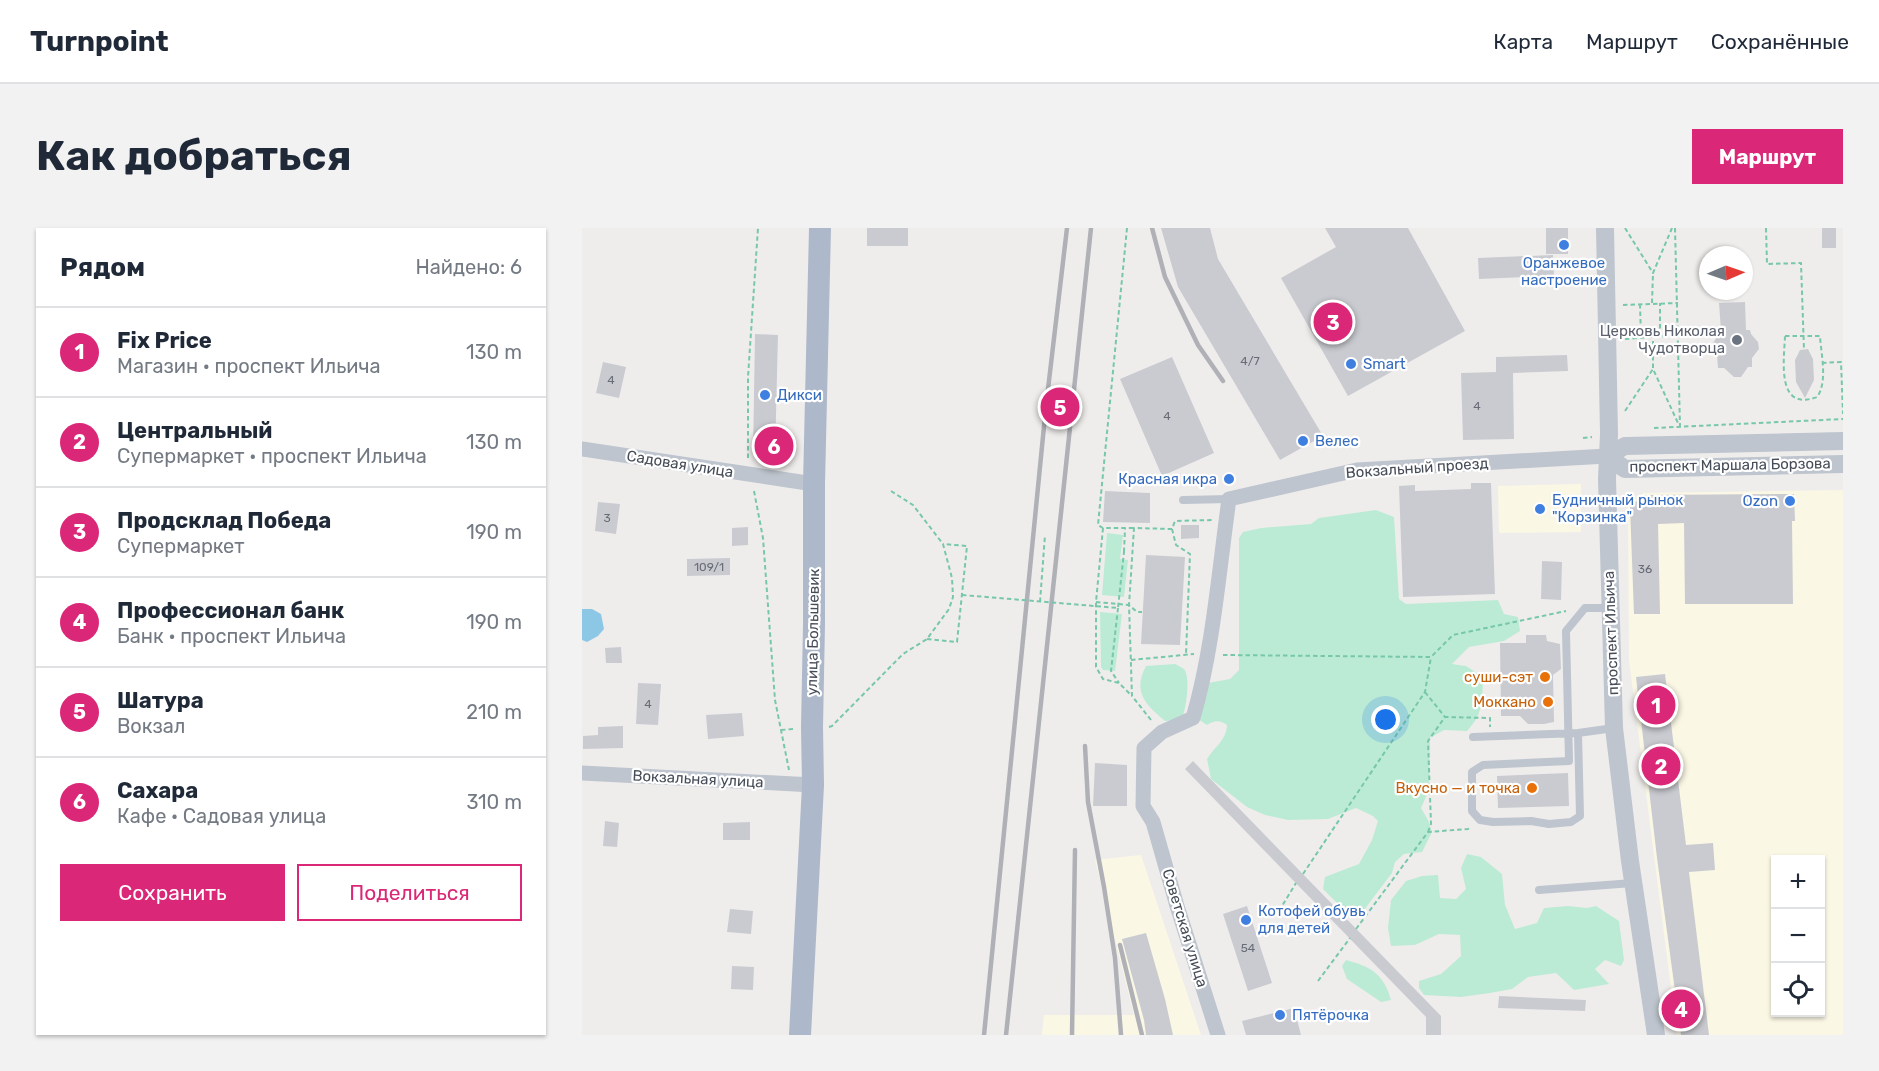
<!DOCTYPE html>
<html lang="ru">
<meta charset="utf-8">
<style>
body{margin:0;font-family:Rubik,sans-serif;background:#f2f2f3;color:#1f2937}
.controls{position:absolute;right:18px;bottom:18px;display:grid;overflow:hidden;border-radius:0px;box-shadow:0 2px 4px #0004}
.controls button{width:54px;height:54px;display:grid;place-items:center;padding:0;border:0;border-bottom:2px solid #e0e1e3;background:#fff;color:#1f2937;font:30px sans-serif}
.compass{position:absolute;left:1117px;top:18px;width:54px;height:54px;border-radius:50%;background:#fff;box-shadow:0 2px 4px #0004;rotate:88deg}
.you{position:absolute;left:804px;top:492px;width:21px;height:21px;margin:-15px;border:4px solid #fff;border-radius:50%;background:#1a73e8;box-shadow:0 0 0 9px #1a73e833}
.badge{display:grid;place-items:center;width:39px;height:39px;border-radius:50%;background:#db2777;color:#fff;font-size:20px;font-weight:700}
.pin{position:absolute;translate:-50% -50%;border:3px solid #fff;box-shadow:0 2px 6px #0006}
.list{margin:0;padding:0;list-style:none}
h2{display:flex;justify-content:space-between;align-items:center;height:78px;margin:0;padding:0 24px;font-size:26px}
h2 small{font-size:20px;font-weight:400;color:#747a83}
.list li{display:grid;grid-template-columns:39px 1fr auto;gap:18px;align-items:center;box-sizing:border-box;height:90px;padding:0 24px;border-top:2px solid #e0e1e3}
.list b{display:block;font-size:22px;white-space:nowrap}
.list p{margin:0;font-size:20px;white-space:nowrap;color:#747a83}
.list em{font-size:20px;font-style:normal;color:#747a83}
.actions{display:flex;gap:12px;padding:18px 24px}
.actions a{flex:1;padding:14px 0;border:2px solid #db2777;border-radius:0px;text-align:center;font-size:21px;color:#db2777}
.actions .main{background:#db2777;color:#fff}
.icon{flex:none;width:33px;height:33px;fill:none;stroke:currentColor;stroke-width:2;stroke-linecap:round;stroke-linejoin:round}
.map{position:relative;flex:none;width:1261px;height:807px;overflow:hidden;border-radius:0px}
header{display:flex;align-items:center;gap:36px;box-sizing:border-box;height:84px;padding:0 30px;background:#fff;border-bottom:2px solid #e0e1e3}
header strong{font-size:28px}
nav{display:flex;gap:33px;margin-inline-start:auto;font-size:21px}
.intro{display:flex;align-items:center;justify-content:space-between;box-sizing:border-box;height:144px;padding:0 36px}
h1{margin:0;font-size:42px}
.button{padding:15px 27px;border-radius:0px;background:#db2777;color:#fff;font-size:21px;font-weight:700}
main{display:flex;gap:36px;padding:0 36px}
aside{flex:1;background:#fff;border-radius:0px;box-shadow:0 2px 4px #0004}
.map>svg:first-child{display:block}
.commercial{fill:#faf7e5;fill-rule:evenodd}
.green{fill:#bcebd5}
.water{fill:#8cc7e6}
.building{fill:#cacbd1}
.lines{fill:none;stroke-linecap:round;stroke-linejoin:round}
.path{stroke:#77c7aa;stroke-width:2;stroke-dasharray:4.5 3;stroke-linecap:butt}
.service{stroke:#bec5ce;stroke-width:8}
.minor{stroke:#bec5ce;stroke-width:15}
.tertiary{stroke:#bec5ce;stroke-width:18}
.primary{stroke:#adb8ca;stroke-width:22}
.rail{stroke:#afb1b6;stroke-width:4.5}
.path-bridge{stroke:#77c7aa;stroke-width:2;stroke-dasharray:4.5 3;stroke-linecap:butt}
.shop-dot{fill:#3f7fe0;stroke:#fff;stroke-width:2}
.worship-dot{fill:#6b7280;stroke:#fff;stroke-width:2}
.food-dot{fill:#e8710a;stroke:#fff;stroke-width:2}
.labels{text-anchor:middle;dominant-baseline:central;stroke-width:4.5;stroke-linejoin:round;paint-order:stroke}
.number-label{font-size:12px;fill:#676c76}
.shop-label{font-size:15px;fill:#366cbe;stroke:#fff;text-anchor:start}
.worship-label{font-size:15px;fill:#5b616d;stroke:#fff;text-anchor:end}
.street-label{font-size:15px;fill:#464d58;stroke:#fff}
.food-label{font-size:15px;fill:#c56008;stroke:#fff;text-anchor:end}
</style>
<header>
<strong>Turnpoint</strong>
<nav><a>Карта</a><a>Маршрут</a><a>Сохранённые</a></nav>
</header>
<div class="intro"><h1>Как добраться</h1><a class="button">Маршрут</a></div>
<main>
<aside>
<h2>Рядом<small>Найдено: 6</small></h2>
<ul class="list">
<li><span class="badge">1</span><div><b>Fix Price</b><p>Магазин · проспект Ильича</p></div><em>130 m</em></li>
<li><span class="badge">2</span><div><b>Центральный</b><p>Супермаркет · проспект Ильича</p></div><em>130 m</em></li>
<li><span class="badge">3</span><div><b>Продсклад Победа</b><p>Супермаркет</p></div><em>190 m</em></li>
<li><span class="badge">4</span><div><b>Профессионал банк</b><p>Банк · проспект Ильича</p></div><em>190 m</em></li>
<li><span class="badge">5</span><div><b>Шатура</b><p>Вокзал</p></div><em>210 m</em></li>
<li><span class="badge">6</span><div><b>Сахара</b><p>Кафе · Садовая улица</p></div><em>310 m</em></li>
</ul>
<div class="actions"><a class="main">Сохранить</a><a>Поделиться</a></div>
</aside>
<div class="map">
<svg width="1261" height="807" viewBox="0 0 1261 807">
<rect width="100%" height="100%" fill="#efedec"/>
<path class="commercial" d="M 999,256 L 999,304 L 917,305 L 916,258 Z
M 1261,262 L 1261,807 L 1095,807 L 1047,432 L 1046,279 L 1061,265 ZM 1194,632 L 1238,632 L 1238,784 L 1194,784 Z
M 559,627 L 619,807 L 460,807 L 462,787 L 552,787 L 513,632 Z"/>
<path class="green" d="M 794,282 L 812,289 L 817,371 L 824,376 L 916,372 L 922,386 L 936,389 L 938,403 L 922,413 L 887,419 L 870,436 L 884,438 L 901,449 C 900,473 902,485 885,503 L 862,502 L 848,510 L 847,562 L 839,580 L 846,592 L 850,604 L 840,624 L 822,626 L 813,634 L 810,645 L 779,686 L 769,689 L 741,661 L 743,649 L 777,636 L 790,612 L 796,593 L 791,588 L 774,580 L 746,591 L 706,592 L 683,587 L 665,579 L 629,551 L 625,531 C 633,518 644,513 645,497 C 638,492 633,492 625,497 L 616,491 L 626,455 L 648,451 L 657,442 L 657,310 L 661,304 L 679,300 L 729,296 L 737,290 Z
M 525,305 L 541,307 L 538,331 L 546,332 L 542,369 L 520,367 Z
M 518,384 L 540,386 L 533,443 L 521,442 L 519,439 Z
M 593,436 C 595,437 601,440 602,441 C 609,449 604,484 599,492 L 583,493 C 564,477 550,464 564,438 Z
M 885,626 L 899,629 L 920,646 L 923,677 L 933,701 L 955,695 L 962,680 L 986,678 L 1005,680 L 1014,678 L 1037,693 L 1042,732 L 1039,738 L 1023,732 L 1013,741 L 1027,756 L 992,762 L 974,745 L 946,749 L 930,761 L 908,765 L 879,769 L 842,767 L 837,760 L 837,753 L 859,746 L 879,728 L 878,707 L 857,706 L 833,717 L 809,718 L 806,700 L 809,672 L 824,653 L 840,648 L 856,647 L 858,670 L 874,671 L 884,661 L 879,640 Z
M 764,732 C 788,738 802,746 809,772 L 799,774 L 765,751 L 760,738 Z"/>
<path class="water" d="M 0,381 L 10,381 L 19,386 L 22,401 L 16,408 L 5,414 L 0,412 Z"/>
<path class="building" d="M 285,0 L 326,0 L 326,18 L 285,18 Z
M 579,0 L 628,0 L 636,31 L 741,208 L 698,232 L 596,59 Z
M 743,0 L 826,0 L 883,103 L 766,168 L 699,50 L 754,19 Z
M 964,0 L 986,0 L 986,26 L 964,26 Z
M 1240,0 L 1254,0 L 1254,20 L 1240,20 Z
M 971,27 L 972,48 L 897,51 L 896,30 Z
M 1163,74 L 1164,102 L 1168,102 L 1169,106 L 1176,114 L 1177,121 L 1170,130 L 1170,139 L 1166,139 L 1159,149 L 1152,149 L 1142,140 L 1136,140 L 1135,127 L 1131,126 L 1129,118 L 1139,103 L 1137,75 Z
M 173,106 L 196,107 L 193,227 L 171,227 Z
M 1226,121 L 1231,131 L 1232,152 L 1223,170 L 1214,154 L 1213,132 L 1218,122 Z
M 985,127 L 986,143 L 931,145 L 932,211 L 881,212 L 879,145 L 914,144 L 914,129 Z
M 590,129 L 632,225 L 580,248 L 538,151 Z
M 21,134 L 44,139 L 37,170 L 14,165 Z
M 889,255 L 909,255 L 913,366 L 821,369 L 817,258 L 833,257 L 833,263 L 889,261 Z
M 523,263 L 568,265 L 568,295 L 521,294 Z
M 1212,266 L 1213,293 L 1210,293 L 1211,376 L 1103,376 L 1102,295 L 1076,296 L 1078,386 L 1052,386 L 1048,279 L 1061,267 Z
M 16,274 L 38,276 L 34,306 L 13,303 Z
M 599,297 L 617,297 L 617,310 L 599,311 Z
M 166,299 L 166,317 L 150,318 L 150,300 Z
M 564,327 L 603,329 L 598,417 L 559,416 Z
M 148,330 L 148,347 L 105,348 L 105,331 Z
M 960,333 L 980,334 L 979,372 L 959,371 Z
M 944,407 L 964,407 L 965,413 L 978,416 L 979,441 L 971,447 L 972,494 L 962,496 L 946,496 L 938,488 L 919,488 L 918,415 L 944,415 Z
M 39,419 L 40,435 L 24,435 L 23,420 Z
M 1083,446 L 1104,617 L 1131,615 L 1133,642 L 1107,644 L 1127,807 L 1099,807 L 1075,630 L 1054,449 Z
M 56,455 L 79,456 L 76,497 L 54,496 Z
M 160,485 L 162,508 L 126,511 L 124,487 Z
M 41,498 L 41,520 L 1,521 L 1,508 L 16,507 L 16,499 Z
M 611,533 L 859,788 L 859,807 L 844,807 L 844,789 L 603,541 Z
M 513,535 L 545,537 L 545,578 L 511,578 Z
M 986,545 L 987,578 L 916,580 L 915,548 Z
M 23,593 L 37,595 L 35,619 L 21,618 Z
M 168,594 L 168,612 L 141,612 L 141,595 Z
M 665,678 L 690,755 L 666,763 L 641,686 Z
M 148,681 L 171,683 L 169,706 L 145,704 Z
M 564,705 L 583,771 L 591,807 L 564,807 L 562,792 L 540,711 Z
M 150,738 L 172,739 L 171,762 L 149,761 Z
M 917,768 L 1004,772 L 1003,783 L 916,780 Z
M 712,780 L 719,807 L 664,807 L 660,793 Z"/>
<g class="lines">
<path class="path" d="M 545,0 L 516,297 L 521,300 L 552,300
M 1043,0 L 1071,45 L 1090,0
M 1093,0 L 1098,198
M 1184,0 L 1185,36 L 1219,35 L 1222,122
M 1070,75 L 1071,45
M 1058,76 L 1059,110
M 1041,77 L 1096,75
M 1078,108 L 1078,75
M 1203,108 L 1238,108 C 1239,126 1246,154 1235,169 C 1194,184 1202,133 1203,108 Z
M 1043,111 L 1096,107
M 1240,135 L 1259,134 L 1261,186
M 1071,140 L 1071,110
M 1043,183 L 1071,141 L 1096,195
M 1072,200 L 1261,191
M 1001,210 L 1010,209
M 166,230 L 166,149 L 176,0
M 172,263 L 181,310 L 193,472 L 207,542
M 521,300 L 514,374 L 514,439 L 521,451 L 537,455 L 549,467
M 590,301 L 594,317 L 608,326 L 604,426
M 542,324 L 543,300
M 458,374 L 463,307
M 514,374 L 547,377 L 555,384 L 560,384
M 536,380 L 529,443 L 537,455
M 345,411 L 375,414 L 385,318 L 361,316
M 641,427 L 849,429 L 871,407 L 984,383
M 549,432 L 612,426
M 843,464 L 863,489
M 569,492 L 550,468 L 547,377 L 552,300 L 590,301 L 593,293 L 630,292
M 247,499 L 250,498 L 321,426 L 345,411 L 367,381 L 371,369 L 370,350 L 361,316 L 331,277 L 309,263
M 199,502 L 211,501
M 846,604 L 849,596 L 846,513 L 863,489 L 908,490 L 908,499
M 721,646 L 843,464 L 849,429
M 697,683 L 714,655
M 774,701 L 846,604 L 886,601 L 889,599
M 736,753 L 768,710"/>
<path class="service" d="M 601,272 L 647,271
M 996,505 L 998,588 L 989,594 L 967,596 L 949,593 L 911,594 L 898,592 L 890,583 L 890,544 L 901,537 L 987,533 L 984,403 L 1003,380 L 1028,380
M 891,509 L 996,505 L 1032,500
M 957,662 L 1051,655"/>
<path class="minor" d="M 0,221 L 232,256
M 0,545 L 231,557
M 636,807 L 595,678 L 571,594 L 561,578 L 562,520 L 580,504 L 611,490 C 631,422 637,342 647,271 L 775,242 L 1025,228"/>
<path class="tertiary" d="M 1023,0 L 1027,206 L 1025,251 L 1032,500 L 1048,633 L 1074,807
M 1025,228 L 1043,241 L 1261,236
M 1025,228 L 1043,218 L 1261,213"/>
<path class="primary" d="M 218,807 L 231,557 L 230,499 L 232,396 L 232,256 L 238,0"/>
<path class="rail" d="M 570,0 L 583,49 L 616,117 L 641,153
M 503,518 L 506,574 L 522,659 L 533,730 L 539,807
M 538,717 L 560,807
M 402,807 L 464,178 L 485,0
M 424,807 L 509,0
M 490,807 L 493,622"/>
<path class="path-bridge" d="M 380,367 L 536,380 L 542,324"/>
</g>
<g class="shop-dot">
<circle cx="982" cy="17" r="6"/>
<circle cx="769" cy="136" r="6"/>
<circle cx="183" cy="167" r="6"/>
<circle cx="721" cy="213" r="6"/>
<circle cx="647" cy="251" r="6"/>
<circle cx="1208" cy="273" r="6"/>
<circle cx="958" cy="281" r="6"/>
<circle cx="664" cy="692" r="6"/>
<circle cx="698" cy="787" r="6"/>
</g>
<circle class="worship-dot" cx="1155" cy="112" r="6"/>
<g class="food-dot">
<circle cx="963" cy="449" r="6"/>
<circle cx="966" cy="474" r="6"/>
<circle cx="950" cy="560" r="6"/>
</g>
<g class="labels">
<g class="number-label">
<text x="668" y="133">4/7</text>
<text x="29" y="152">4</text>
<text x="895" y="178">4</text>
<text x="585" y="188">4</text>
<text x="25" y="290">3</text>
<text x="127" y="339">109/1</text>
<text x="1063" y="341">36</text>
<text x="66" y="476">4</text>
<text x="666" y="720">54</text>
</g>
<g class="shop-label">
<text x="982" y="35" text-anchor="middle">Оранжевое<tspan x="982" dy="17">настроение</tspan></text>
<text x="781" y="136">Smart</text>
<text x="195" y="167">Дикси</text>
<text x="733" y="213">Велес</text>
<text x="635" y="251" text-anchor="end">Красная икра</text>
<text x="970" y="272">Будничный рынок<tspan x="970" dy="17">"Корзинка"</tspan></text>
<text x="1196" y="273" text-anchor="end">Ozon</text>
<text x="676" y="683">Котофей обувь<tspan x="676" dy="17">для детей</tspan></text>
<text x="710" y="787">Пятёрочка</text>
</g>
<g class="worship-label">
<text x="1143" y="103">Церковь Николая<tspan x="1143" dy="17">Чудотворца</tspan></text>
</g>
<g class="street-label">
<text transform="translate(98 236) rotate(9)">Садовая улица</text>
<text transform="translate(1148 237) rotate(-1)">проспект Маршала Борзова</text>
<text transform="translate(835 240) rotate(-4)">Вокзальный проезд</text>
<text transform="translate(231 404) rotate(-89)">улица Большевик</text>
<text transform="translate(1029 405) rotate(-92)">проспект Ильича</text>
<text transform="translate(116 551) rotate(3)">Вокзальная улица</text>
<text transform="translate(603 700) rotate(73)">Советская улица</text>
</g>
<g class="food-label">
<text x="951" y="449">суши-сэт</text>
<text x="954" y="474">Моккано</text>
<text x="938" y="560">Вкусно — и точка</text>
</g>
</g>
</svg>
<div class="controls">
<button>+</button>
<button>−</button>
<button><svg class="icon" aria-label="locate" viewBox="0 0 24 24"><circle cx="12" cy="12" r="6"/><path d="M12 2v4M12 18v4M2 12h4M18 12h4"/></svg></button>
</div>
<svg class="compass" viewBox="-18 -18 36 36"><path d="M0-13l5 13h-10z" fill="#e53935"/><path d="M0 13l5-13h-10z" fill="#747a83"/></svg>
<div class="you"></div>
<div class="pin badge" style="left:1074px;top:477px">1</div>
<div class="pin badge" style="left:1079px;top:538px">2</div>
<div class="pin badge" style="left:751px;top:94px">3</div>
<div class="pin badge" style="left:1099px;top:781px">4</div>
<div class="pin badge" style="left:478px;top:179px">5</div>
<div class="pin badge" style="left:192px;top:218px">6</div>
</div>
</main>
